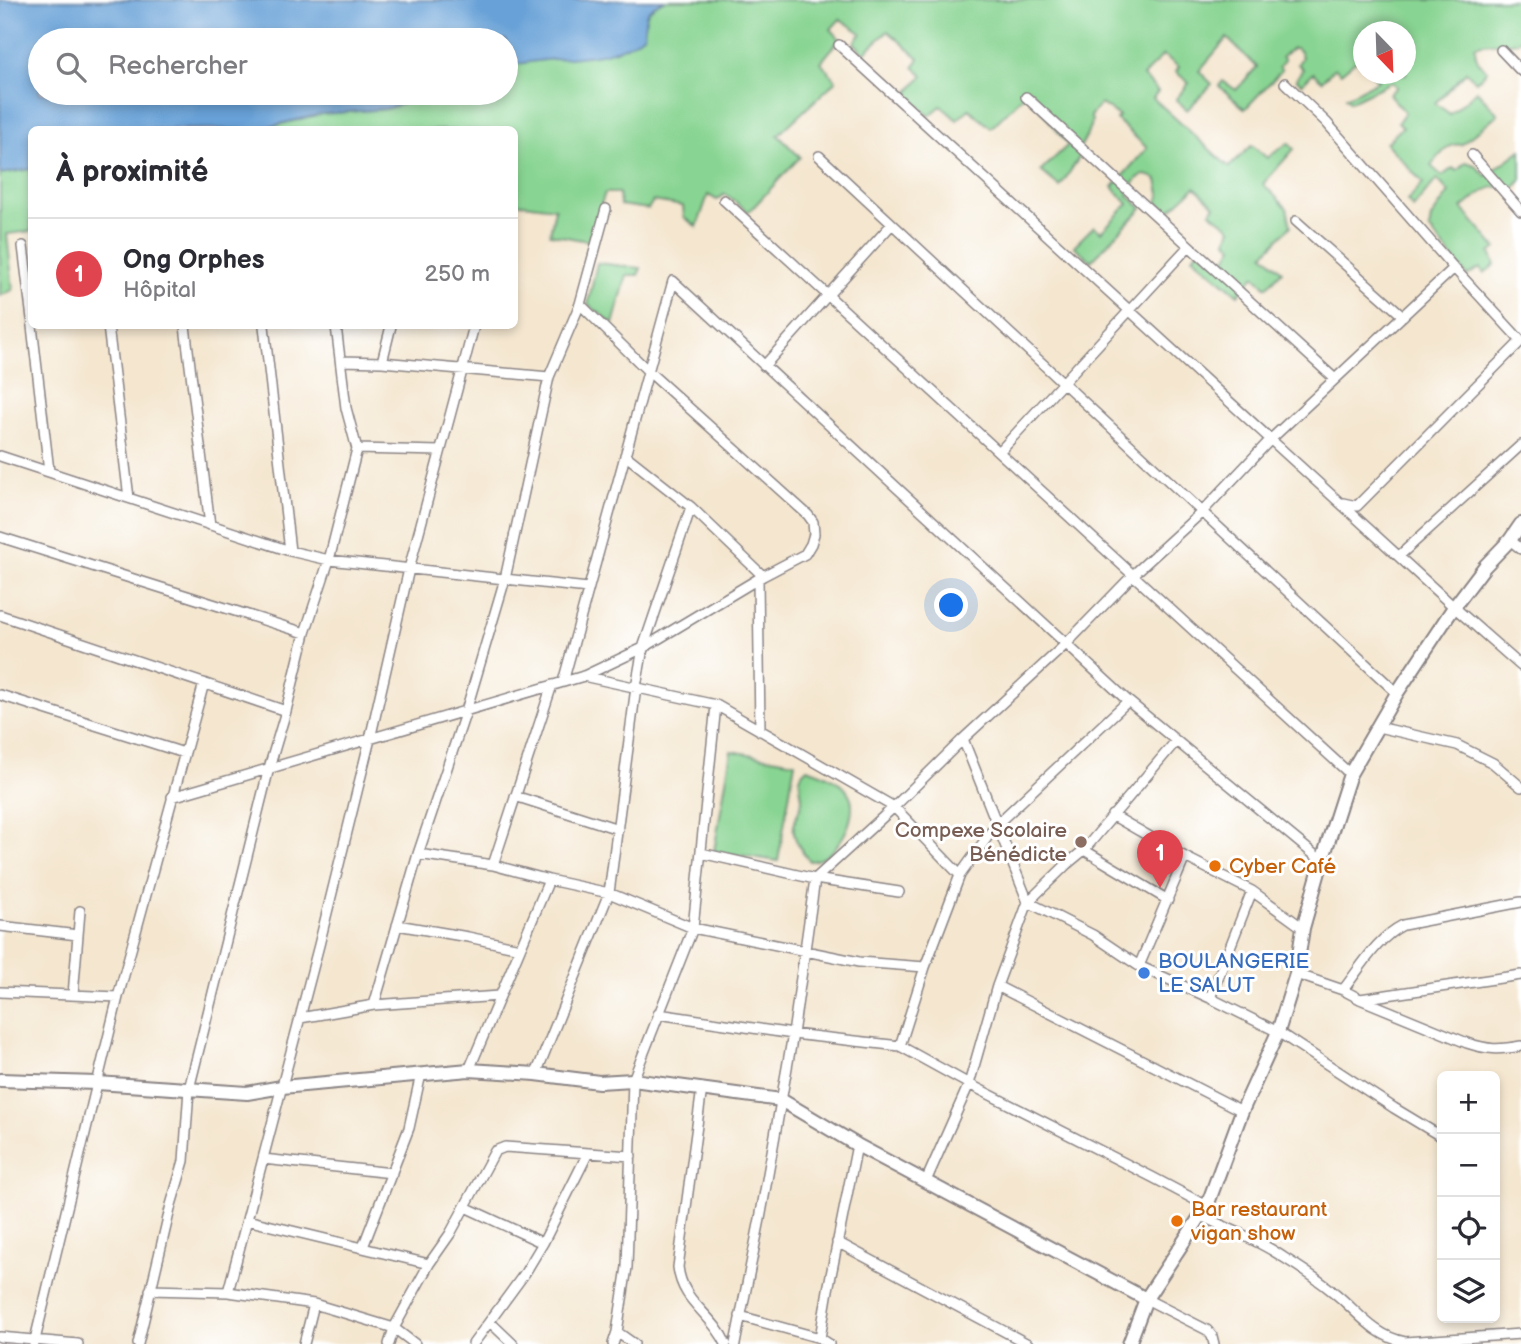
<!DOCTYPE html>
<html lang="fr">
<meta charset="utf-8">
<style>
body{margin:0;font-family:"Balsamiq Sans",sans-serif;background:#f7f7f7;color:#2b2b33}
.controls{position:absolute;right:21px;bottom:21px;display:grid;overflow:hidden;border-radius:10px;box-shadow:0 4px 10px #0003}
.controls button{width:63px;height:63px;display:grid;place-items:center;padding:0;border:0;border-bottom:2px solid #e1e1e2;background:#fff;color:#2b2b33;font:35px sans-serif}
.compass{position:absolute;left:1353px;top:21px;width:63px;height:63px;border-radius:50%;background:#fff;box-shadow:0 4px 10px #0003;rotate:157deg}
.you{position:absolute;left:952px;top:606px;width:24px;height:24px;margin:-18px;border:5px solid #fff;border-radius:50%;background:#1a73e8;box-shadow:0 0 0 10px #1a73e833}
.badge{display:grid;place-items:center;width:46px;height:46px;border-radius:50%;background:#111827;color:#fff;font-size:23px;font-weight:700}
.pin{position:absolute;translate:-50% -58px;filter:drop-shadow(0 2px 4px #0008)}
.pin::after{content:'';position:absolute;top:37px;width:24px;height:21px;background:inherit;clip-path:polygon(0 0,100% 0,50% 100%)}
.list{margin:0;padding:0;list-style:none}
h2{display:flex;justify-content:space-between;align-items:center;height:91px;margin:0;padding:0 28px;font-size:30px}
h2 small{font-size:23px;font-weight:400;color:#7c7c81}
.list li{display:grid;grid-template-columns:46px 1fr auto;gap:21px;align-items:center;box-sizing:border-box;height:112px;padding:0 28px;border-top:2px solid #e1e1e2}
.list b{display:block;font-size:26px;white-space:nowrap}
.list p{margin:0;font-size:23px;white-space:nowrap;color:#7c7c81}
.list em{font-size:23px;font-style:normal;color:#7c7c81}
.icon{flex:none;width:38px;height:38px;fill:none;stroke:currentColor;stroke-width:2;stroke-linecap:round;stroke-linejoin:round}
.map{position:relative;flex:none;width:1521px;height:1344px;overflow:hidden}
.search{position:absolute;background:#fff;box-shadow:0 4px 10px #0003;left:28px;top:28px;width:490px;height:77px;display:flex;align-items:center;gap:18px;box-sizing:border-box;padding:0 24px;border-radius:38px;color:#7c7c81;font-size:26px}
.panel{position:absolute;background:#fff;box-shadow:0 4px 10px #0003;left:28px;top:126px;width:490px;height:203px;border-radius:10px}
.map>svg:first-child{display:block}
.green{fill:#88d492;stroke:#557b66;stroke-width:2}
.water{fill:#67a1d7;stroke:#446289;stroke-width:2}
.lines{fill:none;stroke-linecap:round;stroke-linejoin:round}
.street-casing{stroke:#8b8485;stroke-width:12}
.secondary-casing{stroke:#8b8485;stroke-width:16}
.street{stroke:#fff;stroke-width:9}
.secondary{stroke:#fff;stroke-width:12}
.education-dot{fill:#8d6e63;stroke:#fff;stroke-width:2.5}
.food-dot{fill:#e8710a;stroke:#fff;stroke-width:2.5}
.shop-dot{fill:#3f7fe0;stroke:#fff;stroke-width:2.5}
.labels{text-anchor:middle;dominant-baseline:central;stroke-width:6;stroke-linejoin:round;paint-order:stroke}
.education-label{font-size:21px;fill:#785e54;stroke:#fff;text-anchor:end}
.food-label{font-size:21px;fill:#c56008;stroke:#fff;text-anchor:start}
.shop-label{font-size:21px;fill:#366cbe;stroke:#fff;text-anchor:start}
</style>
<div class="map">
<svg width="1521" height="1344" viewBox="0 0 1521 1344">
<rect width="100%" height="100%" fill="#fff"/>
<filter id="ink" filterUnits="userSpaceOnUse"><feTurbulence type="fractalNoise" baseFrequency=".0143" numOctaves="2"/><feDisplacementMap in="SourceGraphic" scale="14" xChannelSelector="R" yChannelSelector="G"/><feConvolveMatrix kernelMatrix="1 2 1 2 8 2 1 2 1" color-interpolation-filters="sRGB"/></filter>
<filter id="wash" filterUnits="userSpaceOnUse"><feTurbulence type="fractalNoise" baseFrequency=".00686" numOctaves="4" result="noise"/><feDisplacementMap in="SourceGraphic" scale="28" xChannelSelector="R" yChannelSelector="G"/><feGaussianBlur stdDeviation="1.57" result="paint"/><feColorMatrix in="noise" values="0 0 0 0 0 0 0 0 0 0 0 0 0 0 0 0 0 1.4 0 .05"/><feComposite in="paint" operator="in"/></filter>
<g filter="url(#wash)">
<rect width="100%" height="100%" fill="#f4e6cf"/>
<path class="green" d="M 665,0 L 1521,0 L 1521,40 C 1505,48 1490,39 1475,46 C 1475,58 1478,63 1487,71 L 1476,82 L 1466,72 L 1435,103 L 1450,114 L 1477,91 L 1498,114 L 1461,145 C 1448,142 1439,157 1431,166 L 1442,176 L 1453,168 L 1457,171 L 1466,162 L 1475,165 L 1486,176 L 1521,150 L 1521,181 L 1512,191 C 1493,178 1478,196 1462,208 L 1496,248 L 1490,253 L 1495,265 L 1484,273 L 1480,268 L 1467,276 L 1429,229 L 1431,218 L 1449,192 L 1437,179 L 1413,208 L 1407,201 L 1423,183 L 1386,143 L 1403,127 L 1398,122 L 1405,112 L 1389,94 L 1397,87 L 1391,82 L 1350,102 L 1346,97 L 1378,81 L 1372,74 L 1406,74 L 1406,32 L 1364,32 L 1363,62 L 1359,58 L 1341,73 L 1335,68 L 1322,81 L 1313,73 L 1302,84 L 1296,79 L 1303,69 L 1298,64 L 1302,57 L 1300,52 L 1296,48 L 1292,48 L 1282,57 L 1285,60 L 1279,67 L 1282,70 L 1245,109 L 1219,86 L 1223,81 L 1236,90 L 1257,67 L 1227,38 L 1199,71 L 1212,84 L 1187,110 L 1176,99 L 1189,83 L 1176,72 L 1179,67 L 1163,55 L 1143,76 L 1158,91 L 1153,98 L 1229,167 L 1252,145 L 1267,158 L 1288,143 L 1294,149 L 1263,184 L 1287,208 L 1291,226 L 1264,254 L 1282,271 L 1267,287 L 1254,276 L 1238,295 L 1193,257 L 1198,250 L 1213,262 L 1218,259 L 1223,263 L 1233,247 L 1227,241 L 1231,228 L 1210,212 L 1215,206 L 1195,187 L 1168,212 L 1157,202 L 1160,194 L 1157,180 C 1139,168 1135,181 1128,195 L 1142,208 L 1091,261 L 1074,246 L 1094,226 L 1101,232 L 1128,204 L 1113,187 L 1147,148 L 1116,119 L 1119,116 L 1101,104 L 1090,116 L 1092,120 L 1087,135 L 1079,149 L 1082,153 L 1060,187 L 1041,171 L 1068,145 L 1031,97 L 1026,93 L 991,128 L 969,109 L 957,120 L 941,106 L 929,116 L 907,94 L 923,75 L 914,67 L 919,58 L 888,31 L 864,53 L 854,43 L 861,33 L 840,19 L 831,29 L 840,39 L 821,62 L 836,81 L 778,135 L 800,157 L 749,212 L 725,194 L 717,200 L 708,195 L 697,227 L 684,217 L 683,206 L 653,201 L 648,209 L 620,205 L 619,193 L 605,193 L 588,241 L 550,234 L 555,208 L 515,203 L 518,181 L 515,180 L 514,130 L 259,130 L 321,114 L 385,109 L 402,104 L 426,93 L 506,93 L 506,67 L 518,63 L 566,57 L 595,55 L 609,51 L 644,35 C 646,14 644,10 665,0 Z
M 31,169 L 31,231 L 7,234 L 13,290 L 0,296 L 0,174 Z
M 597,263 L 641,268 L 638,275 L 627,275 L 613,324 L 588,304 Z
M 731,751 L 795,762 L 778,861 L 714,851 Z
M 807,768 C 820,772 843,781 849,794 C 861,816 835,862 810,861 C 800,850 790,836 795,821 C 797,813 802,806 802,799 C 801,786 795,778 807,768 Z"/>
<path class="water" d="M 0,0 L 665,0 C 644,10 645,14 644,35 C 612,64 547,54 506,67 L 506,40 L 40,40 L 40,93 L 426,93 L 402,104 L 385,109 L 321,114 L 259,129 L 32,130 L 31,169 L 0,174 Z"/>
</g>
<g filter="url(#ink)">
<g class="lines">
<defs>
<path id="street" d="M 839,45 L 1454,607 L 1521,666
M 1501,50 L 1521,71
M 1285,83 L 1326,122 L 1454,268 L 1521,341
M 1026,97 L 1335,379
M 1472,155 L 1521,211
M 819,156 L 1397,693
M 724,200 L 1350,774
M 1296,221 L 1403,316
M 23,246 L 32,319
M 32,326 L 49,471
M 108,326 L 129,498
M 185,326 L 210,525
M 264,326 L 290,551
M 341,361 L 382,362 L 549,377
M 382,362 L 391,326
M 764,366 L 892,224
M 357,449 L 440,451
M 999,452 L 1189,246
M 625,455 L 691,507 L 763,576
M 0,456 L 290,551 L 329,560 L 588,588
M 1343,503 L 1357,506 L 1521,341
M 0,537 L 305,633
M 1510,540 L 1521,549
M 1399,556 L 1521,445
M 758,579 L 760,731
M 0,615 L 286,711
M 583,676 L 716,705 L 894,807 L 960,875
M 563,682 L 673,281 L 1128,701 L 1322,861
M 0,695 L 184,753
M 1378,727 L 1457,745 L 1493,763 L 1521,787
M 963,739 L 1028,902 L 1093,935 L 1139,966 L 1210,998 L 1278,1032 L 1394,1108 L 1442,1137
M 515,796 L 618,829
M 172,797 L 584,676 L 643,648 L 763,576 L 805,554 L 811,544 L 814,534 L 813,522 L 808,515 L 648,371 L 580,304
M 1112,815 L 1185,857 L 1252,891 L 1303,928
M 1084,850 L 1168,900
M 701,853 L 815,879 L 899,892
M 418,854 L 493,865 L 549,880 L 609,893 L 693,928 L 859,962 L 925,967
M 493,865 L 552,685
M 397,925 L 468,937 L 520,948
M 0,926 L 78,935
M 1139,966 L 1185,857
M 1296,974 L 1343,990 C 1361,967 1377,938 1403,925 L 1521,902
M 997,986 L 1242,1111
M 1343,990 L 1360,999 L 1467,1043 C 1489,1050 1498,1050 1521,1046
M 0,992 L 118,997
M 73,995 L 80,911
M 1210,998 L 1252,891
M 1360,999 L 1521,975
M 374,1005 L 418,854 L 466,711 L 505,579 L 549,377 L 580,304 L 606,209
M 658,1014 L 793,1034 L 900,1046 L 969,1084 L 1152,1177 L 1207,1206
M 300,1018 L 374,1005 L 499,996
M 900,1046 L 925,967 L 960,875 L 996,825 L 1128,701
M 469,1070 L 549,880
M 536,1074 L 609,893 L 636,687 L 643,648 L 691,507
M 702,1088 L 678,1267 C 682,1303 712,1313 726,1344
M 263,1159 L 392,1173
M 926,1181 L 969,1084 L 997,986 L 1028,902 L 1067,864 L 1084,850 L 1176,741
M 465,1207 L 543,1243
M 1201,1216 C 1229,1229 1258,1240 1283,1257 C 1301,1268 1320,1281 1336,1294 C 1359,1313 1374,1336 1405,1342 L 1521,1334
M 247,1220 L 429,1264
M 837,1242 L 1028,1344
M 363,1247 L 409,1128 L 421,1074
M 150,1290 L 228,1292 L 314,1304 L 394,1328 L 415,1344
M 228,1292 L 319,945 L 370,739 L 409,569 L 474,326
M 1146,1299 L 1207,1330 L 1212,1336 L 1214,1344
M 740,1316 L 820,1338
M 490,1322 L 513,1344
M 617,1332 L 634,1344
M 0,1337 L 78,1344
M 34,1344 L 118,997 L 204,683
M 138,1344 L 171,1205 L 184,1161 L 189,1089 L 269,768 L 286,711 L 305,633 L 329,560 L 357,449 L 346,408 L 336,326
M 304,1344 L 314,1304
M 389,1344 L 394,1328 L 429,1264 L 450,1234 L 495,1151 L 505,1147 L 631,1156
M 473,1344 L 525,1273 L 543,1243 L 588,1153
M 613,1344 L 617,1332 L 627,1267 L 633,1080 L 693,928 L 716,705
M 735,1344 L 760,1219 L 793,1034 L 815,879 L 894,807 L 963,739 L 1066,644 L 1133,575 L 1202,512 L 1271,439 L 1454,268
M 829,1344 L 820,1338 L 828,1290 L 857,1145"/>
<path id="secondary" d="M 0,1080 L 97,1083 L 247,1093 L 282,1087 L 469,1070 L 536,1074 L 599,1082 L 633,1080 L 781,1100 L 857,1145 L 1146,1299
M 1129,1344 L 1146,1299 L 1207,1206 L 1242,1111 L 1278,1032 L 1296,974 L 1303,928 L 1322,861 L 1350,774 L 1397,693 L 1454,607 L 1485,566 L 1510,540 L 1521,524"/>
</defs>
<use href="#street" class="street-casing"/>
<use href="#secondary" class="secondary-casing"/>
<use href="#street" class="street"/>
<use href="#secondary" class="secondary"/>
</g>
</g>
<circle class="education-dot" cx="1081" cy="842" r="7"/>
<g class="food-dot">
<circle cx="1215" cy="866" r="7"/>
<circle cx="1177" cy="1221" r="7"/>
</g>
<circle class="shop-dot" cx="1144" cy="973" r="7"/>
<g class="labels">
<g class="education-label">
<text x="1067" y="830">Compexe Scolaire<tspan x="1067" dy="24">Bénédicte</tspan></text>
</g>
<g class="food-label">
<text x="1229" y="866">Cyber Café</text>
<text x="1191" y="1209">Bar restaurant<tspan x="1191" dy="24">vigan show</tspan></text>
</g>
<g class="shop-label">
<text x="1158" y="961">BOULANGERIE<tspan x="1158" dy="24">LE SALUT</tspan></text>
</g>
</g>
</svg>
<div class="controls">
<button>+</button>
<button>−</button>
<button><svg class="icon" aria-label="locate" viewBox="0 0 24 24"><circle cx="12" cy="12" r="6"/><path d="M12 2v4M12 18v4M2 12h4M18 12h4"/></svg></button>
<button><svg class="icon" aria-label="layers" viewBox="0 0 24 24"><path d="M12 4l9 5-9 5-9-5zM3 14l9 5 9-5"/></svg></button>
</div>
<svg class="compass" viewBox="-18 -18 36 36"><path d="M0-13l5 13h-10z" fill="#e53935"/><path d="M0 13l5-13h-10z" fill="#7c7c81"/></svg>
<div class="you"></div>
<div class="pin badge" style="left:1160px;top:888px;background:#e0444e">1</div>
<div class="search"><svg class="icon" aria-label="search" viewBox="0 0 24 24"><circle cx="10" cy="10" r="6"/><path d="M15 15l6 6"/></svg>Rechercher</div>
<section class="panel">
<h2>À proximité<small></small></h2>
<ul class="list">
<li><span class="badge" style="background:#e0444e">1</span><div><b>Ong Orphes</b><p>Hôpital</p></div><em>250 m</em></li>
</ul>
</section>
</div>
